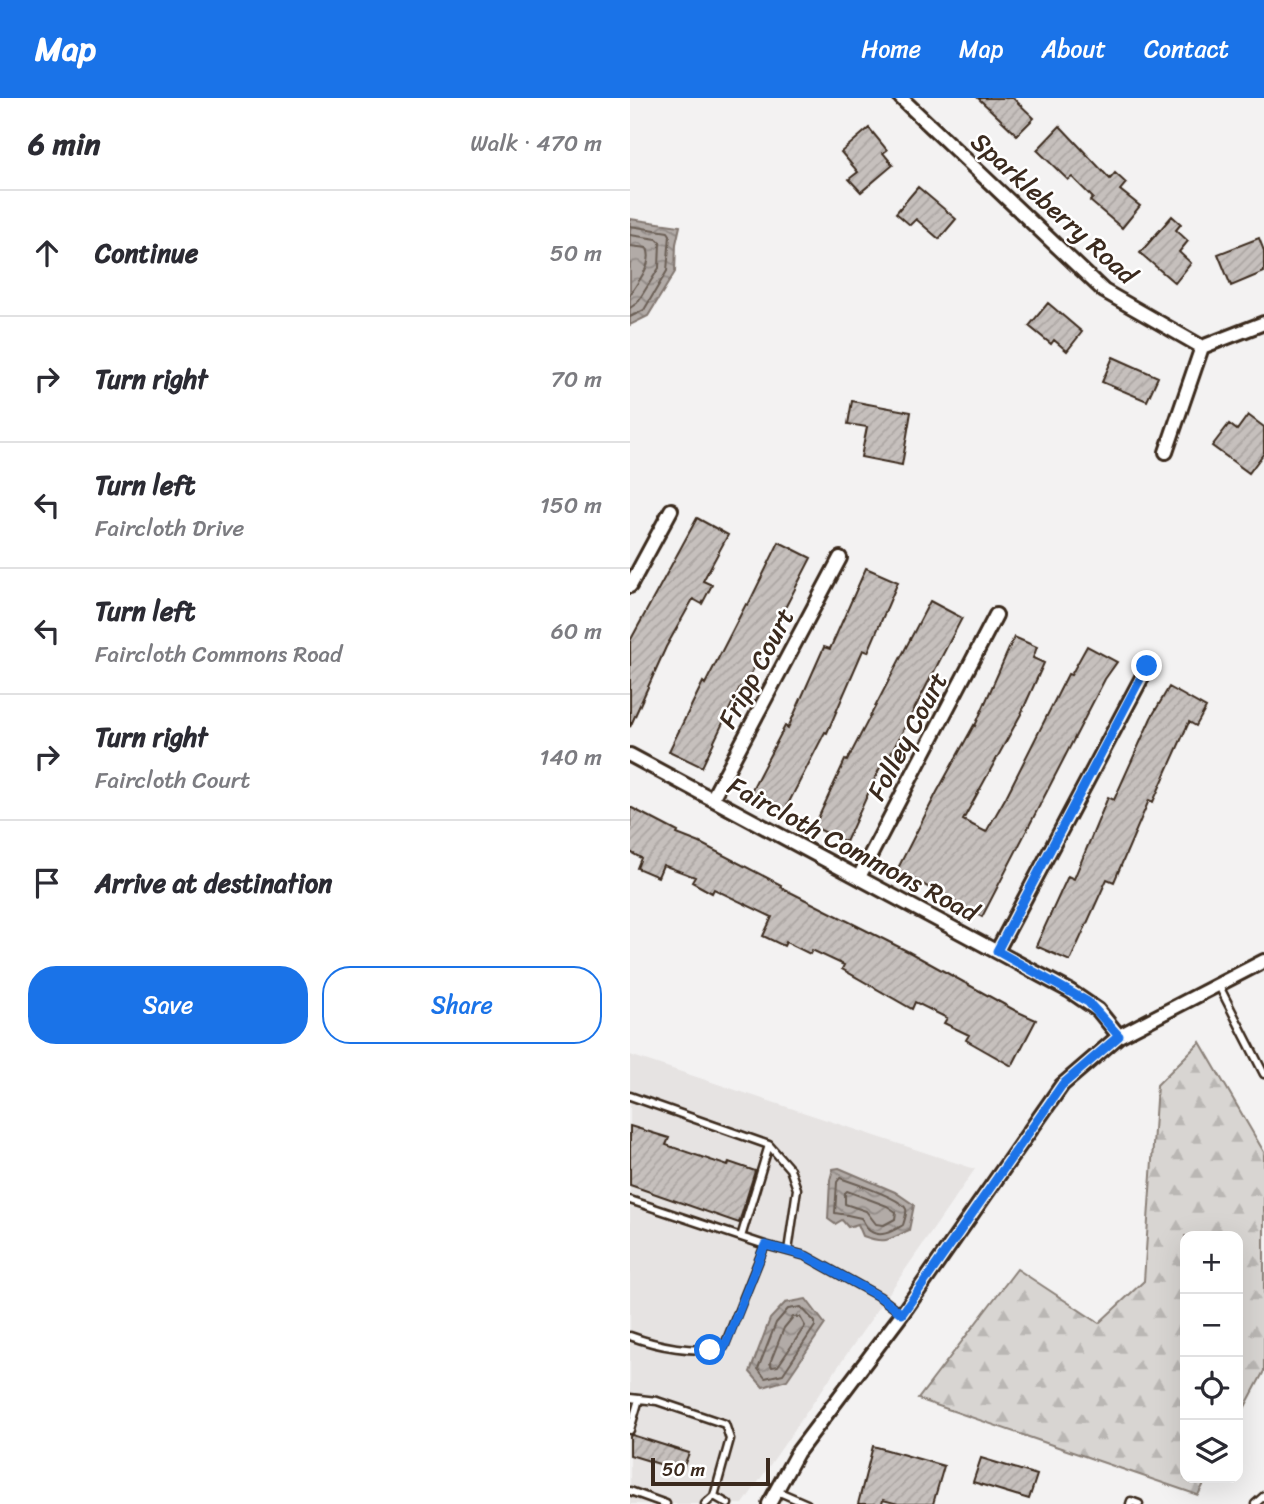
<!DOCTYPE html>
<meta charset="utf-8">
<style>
body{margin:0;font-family:Sriracha,sans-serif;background:#f7f7f7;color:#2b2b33}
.controls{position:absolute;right:21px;bottom:21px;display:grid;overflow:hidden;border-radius:14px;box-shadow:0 7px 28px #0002}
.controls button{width:63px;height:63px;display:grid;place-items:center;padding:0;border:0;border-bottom:2px solid #e1e1e2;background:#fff;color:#2b2b33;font:35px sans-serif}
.scale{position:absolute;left:21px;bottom:18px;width:119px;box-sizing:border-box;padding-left:7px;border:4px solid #3b2a1e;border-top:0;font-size:19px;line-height:24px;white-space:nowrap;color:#3b2a1e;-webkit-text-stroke:5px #fff;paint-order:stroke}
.stop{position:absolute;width:21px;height:21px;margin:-16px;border:5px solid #1a73e8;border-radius:50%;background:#fff}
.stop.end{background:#1a73e8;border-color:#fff;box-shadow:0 2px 7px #0008}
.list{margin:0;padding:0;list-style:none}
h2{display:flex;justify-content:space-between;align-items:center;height:91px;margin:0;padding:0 28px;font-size:30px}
h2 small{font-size:23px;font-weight:400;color:#7c7c81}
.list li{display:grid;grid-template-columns:46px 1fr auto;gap:21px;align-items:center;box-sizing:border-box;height:126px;padding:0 28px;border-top:2px solid #e1e1e2}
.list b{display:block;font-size:26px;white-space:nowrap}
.list p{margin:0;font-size:23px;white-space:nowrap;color:#7c7c81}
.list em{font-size:23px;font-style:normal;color:#7c7c81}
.actions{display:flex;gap:14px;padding:21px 28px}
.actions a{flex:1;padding:16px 0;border:2px solid #1a73e8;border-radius:28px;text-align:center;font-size:24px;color:#1a73e8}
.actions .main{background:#1a73e8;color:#fff}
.icon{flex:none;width:38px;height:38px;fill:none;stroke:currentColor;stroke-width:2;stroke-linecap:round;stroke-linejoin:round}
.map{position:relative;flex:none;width:634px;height:1406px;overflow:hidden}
header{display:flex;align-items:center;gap:42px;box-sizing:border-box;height:98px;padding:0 35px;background:#1a73e8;color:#fff}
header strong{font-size:33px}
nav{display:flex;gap:38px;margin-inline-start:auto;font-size:24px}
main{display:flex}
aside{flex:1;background:#fff}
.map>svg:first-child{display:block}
.built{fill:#e6e3e2}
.forest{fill:url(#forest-firs);stroke:#8a8078;stroke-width:2}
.water{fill:url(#water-waves);stroke:#827770;stroke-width:2}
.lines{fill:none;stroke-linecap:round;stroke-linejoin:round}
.shore{stroke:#6b5e55;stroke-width:2}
.building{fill:url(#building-hatch);stroke:#3b2a1e;stroke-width:2}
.lane-casing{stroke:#3b2a1e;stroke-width:11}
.street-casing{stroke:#3b2a1e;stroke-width:18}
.lane{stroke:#fff;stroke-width:6}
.street{stroke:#fff;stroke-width:12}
.route{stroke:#1a73e8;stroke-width:9}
.labels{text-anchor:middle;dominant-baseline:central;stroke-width:5;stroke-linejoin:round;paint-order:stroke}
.street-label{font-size:26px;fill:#3b2a1e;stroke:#fff}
</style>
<header>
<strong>Map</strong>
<nav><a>Home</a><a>Map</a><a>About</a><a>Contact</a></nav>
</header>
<main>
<aside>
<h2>6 min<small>Walk · 470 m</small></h2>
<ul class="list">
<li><svg class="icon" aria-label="ahead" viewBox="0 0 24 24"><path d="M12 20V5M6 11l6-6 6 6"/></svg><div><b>Continue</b></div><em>50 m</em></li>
<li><svg class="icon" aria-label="right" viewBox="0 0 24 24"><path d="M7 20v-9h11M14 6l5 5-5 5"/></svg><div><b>Turn right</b></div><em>70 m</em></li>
<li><svg class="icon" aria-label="left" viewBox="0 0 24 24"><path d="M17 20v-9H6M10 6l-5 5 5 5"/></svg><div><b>Turn left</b><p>Faircloth Drive</p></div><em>150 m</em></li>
<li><svg class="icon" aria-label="left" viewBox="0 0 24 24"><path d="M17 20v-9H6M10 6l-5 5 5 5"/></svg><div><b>Turn left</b><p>Faircloth Commons Road</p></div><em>60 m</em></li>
<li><svg class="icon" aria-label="right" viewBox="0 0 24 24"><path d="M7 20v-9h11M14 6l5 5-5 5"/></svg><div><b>Turn right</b><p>Faircloth Court</p></div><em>140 m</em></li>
<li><svg class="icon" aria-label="arrive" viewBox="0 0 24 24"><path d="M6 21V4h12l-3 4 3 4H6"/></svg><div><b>Arrive at destination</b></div></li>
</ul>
<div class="actions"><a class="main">Save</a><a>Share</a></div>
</aside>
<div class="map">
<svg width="634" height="1406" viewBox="0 0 634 1406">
<defs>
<pattern id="forest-firs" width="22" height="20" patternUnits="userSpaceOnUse" patternTransform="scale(1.75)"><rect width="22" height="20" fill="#d8d5d2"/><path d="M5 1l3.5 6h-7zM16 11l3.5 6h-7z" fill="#bab7b4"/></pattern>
<pattern id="water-waves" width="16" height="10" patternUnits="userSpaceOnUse" patternTransform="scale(1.75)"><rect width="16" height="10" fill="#b2aba7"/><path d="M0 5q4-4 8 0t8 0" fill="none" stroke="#928b87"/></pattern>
<pattern id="building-hatch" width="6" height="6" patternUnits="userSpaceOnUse" patternTransform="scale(1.75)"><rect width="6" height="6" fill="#c6c0bd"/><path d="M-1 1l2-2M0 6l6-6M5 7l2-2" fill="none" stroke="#aba5a2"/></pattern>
</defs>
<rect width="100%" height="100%" fill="#f3f2f2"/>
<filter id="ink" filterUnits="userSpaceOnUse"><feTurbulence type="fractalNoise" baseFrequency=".0143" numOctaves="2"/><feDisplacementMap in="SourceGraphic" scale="14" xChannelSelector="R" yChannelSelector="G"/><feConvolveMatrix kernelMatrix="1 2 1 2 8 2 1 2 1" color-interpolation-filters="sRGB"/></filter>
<g filter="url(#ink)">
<path class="built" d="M 0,957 L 345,1071 L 113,1406 L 0,1406 Z"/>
<path class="forest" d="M 570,944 L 634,1054 L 634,1273 L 608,1322 L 608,1138 L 555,1138 L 555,1380 L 577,1380 L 568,1397 L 288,1301 L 387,1171 L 469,1225 L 514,1183 L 527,987 Z"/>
<path class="water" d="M 0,121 L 50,128 L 46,146 L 45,174 L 18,218 L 0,227 Z
M 209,1070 L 265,1094 L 284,1107 L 279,1132 C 260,1142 254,1146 233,1138 L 228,1126 L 218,1129 L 212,1122 L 205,1126 L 198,1121 L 200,1082 L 203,1071 Z
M 176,1201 L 195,1226 L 157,1282 L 133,1289 L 120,1274 L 140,1221 L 155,1205 Z"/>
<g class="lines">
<path class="shore" d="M 0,128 L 38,134 L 40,137 L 37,173 L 14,212 L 0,219
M 0,137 L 27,141 L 30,144 L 29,170 L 7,205 L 0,210
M 0,148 L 17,150 C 24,166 8,183 0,197
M 210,1080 C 221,1084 272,1100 276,1111 C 277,1114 274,1124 273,1127 C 264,1132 251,1141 240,1133 C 236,1131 235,1124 231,1120 C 223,1118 213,1116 205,1115 L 207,1084 Z
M 217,1093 L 257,1108 L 266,1114 L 265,1121 L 254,1127 L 246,1126 L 236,1113 L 215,1106 L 215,1095 Z
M 171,1209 L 185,1224 L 185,1228 L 153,1276 L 135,1280 L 128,1271 L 146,1225 L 158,1211 Z
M 163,1219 L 170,1219 L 175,1228 L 148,1268 L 142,1269 L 140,1265 L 154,1230 Z"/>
</g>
<path class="building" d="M 348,0 L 383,0 L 404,20 L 387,37 Z
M 430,28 L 480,81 L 485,75 L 496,85 L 490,92 L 510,108 L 492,130 L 460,103 L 463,100 L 442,79 L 438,82 L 407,52 Z
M 239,30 L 257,52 L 253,55 L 263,67 L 231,94 L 219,81 L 228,74 L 211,54 Z
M 288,89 L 326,121 L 309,141 L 286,121 L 280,127 L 266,115 Z
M 542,118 L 551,126 L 546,132 L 558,143 L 549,154 L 561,165 L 545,185 L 510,155 Z
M 629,140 L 634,153 L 634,174 L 601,188 L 588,156 Z
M 418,205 L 452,234 L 437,253 L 424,242 L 421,246 L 399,228 Z
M 483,259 L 528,279 L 517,303 L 472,284 Z
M 222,303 L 281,314 L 272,367 L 231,359 L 237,329 L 218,326 Z
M 618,317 L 634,329 L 634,355 L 619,375 L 582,348 L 599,326 L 607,332 Z
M 67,420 L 98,437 L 73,483 L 82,487 L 72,506 L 63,501 L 36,549 L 0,629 L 0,543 Z
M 149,444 L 181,460 L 113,591 L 110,589 L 72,669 L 39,653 L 73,584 L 75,586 L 116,506 L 118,507 Z
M 236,470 L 268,484 L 238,554 L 233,552 L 197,635 L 195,634 L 155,712 L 120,695 L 155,628 L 158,630 L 194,549 L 200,551 Z
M 300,503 L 332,520 L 255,667 L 252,665 L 216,744 L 184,729 L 215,662 L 217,663 Z
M 384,539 L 407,549 L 403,560 L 414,565 L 391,616 L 333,722 L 356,734 L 376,699 L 438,576 L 441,577 L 457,548 L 487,564 L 475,581 L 352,819 L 267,772 L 307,694 L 344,627 L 345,628 Z
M 539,589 L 576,610 L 566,628 L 559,624 L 523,704 L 519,702 L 484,784 L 477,781 L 440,863 L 406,848 L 438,778 L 444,781 L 478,699 L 484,702 L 521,620 Z
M 0,709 L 48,734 L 47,736 L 70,745 L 151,787 L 150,789 L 279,854 L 386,913 L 406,922 L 382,968 L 336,942 L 339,937 L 314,925 L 317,920 L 285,904 L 282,911 L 212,871 L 214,867 L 182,852 L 180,856 L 156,844 L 154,848 L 133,838 L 142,819 L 84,791 L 82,795 L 62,784 L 65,779 L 33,767 L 28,779 L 7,770 L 11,760 L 0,754 Z
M 0,1028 L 39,1040 L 36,1047 L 98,1068 L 99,1064 L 125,1073 L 109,1125 L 0,1087 Z
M 2,1337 L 59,1355 L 52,1373 L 0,1357 L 0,1338 Z
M 243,1348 L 314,1368 L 303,1406 L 268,1406 L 253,1402 L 252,1406 L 228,1406 Z
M 351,1360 L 407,1377 L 399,1401 L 343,1384 Z"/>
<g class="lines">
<defs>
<path id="lane" d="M 588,886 L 634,976
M 0,998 L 139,1047 L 160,1071 L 167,1091 L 158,1153
M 0,1102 L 135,1147 L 94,1249 C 65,1256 27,1248 0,1238
M 111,1139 L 139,1047
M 135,1147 L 176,1158 L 250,1199 L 272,1216
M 0,1300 L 27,1303 L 95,1326 L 100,1341 L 84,1398 L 75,1406
M 0,1332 L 9,1301
M 0,1393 L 36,1406
M 147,1393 L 177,1406
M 84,1398 L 98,1406
M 500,1406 L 501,1403 L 509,1406
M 625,1406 L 634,1398"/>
<path id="street" d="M 271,0 L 474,193 L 572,249
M 572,249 L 634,225
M 536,354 L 572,249
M 0,488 L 41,412
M 0,657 L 440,893 L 468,912 L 489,938
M 82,701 L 210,460
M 229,779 L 366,517
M 367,853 L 518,568
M 139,1406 L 167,1355 L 272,1216 L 432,987 L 489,938 L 634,863"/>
</defs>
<use href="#lane" class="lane-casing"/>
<use href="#street" class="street-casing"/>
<use href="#lane" class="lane"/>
<use href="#street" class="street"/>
</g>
</g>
<g class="lines" filter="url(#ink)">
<path class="route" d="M 80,1252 L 94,1250 L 135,1147 L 176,1158 L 250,1199 L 272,1216 L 432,987 L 489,938 L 458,904 L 367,853 L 517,568"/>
</g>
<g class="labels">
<g class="street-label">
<text transform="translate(424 110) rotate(42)">Sparkleberry Road</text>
<text transform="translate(126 570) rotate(-62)">Fripp Court</text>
<text transform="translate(277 638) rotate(-62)">Folley Court</text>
<text transform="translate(223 751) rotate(28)">Faircloth Commons Road</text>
</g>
</g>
</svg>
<div class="controls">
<button>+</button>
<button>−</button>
<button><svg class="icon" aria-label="locate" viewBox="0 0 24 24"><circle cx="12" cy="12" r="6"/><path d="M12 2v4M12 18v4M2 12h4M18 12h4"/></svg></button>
<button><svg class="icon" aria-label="layers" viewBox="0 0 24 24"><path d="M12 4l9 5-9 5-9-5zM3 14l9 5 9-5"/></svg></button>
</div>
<div class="scale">50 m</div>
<div class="stop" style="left:80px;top:1252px"></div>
<div class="stop end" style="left:517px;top:568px"></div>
</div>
</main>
